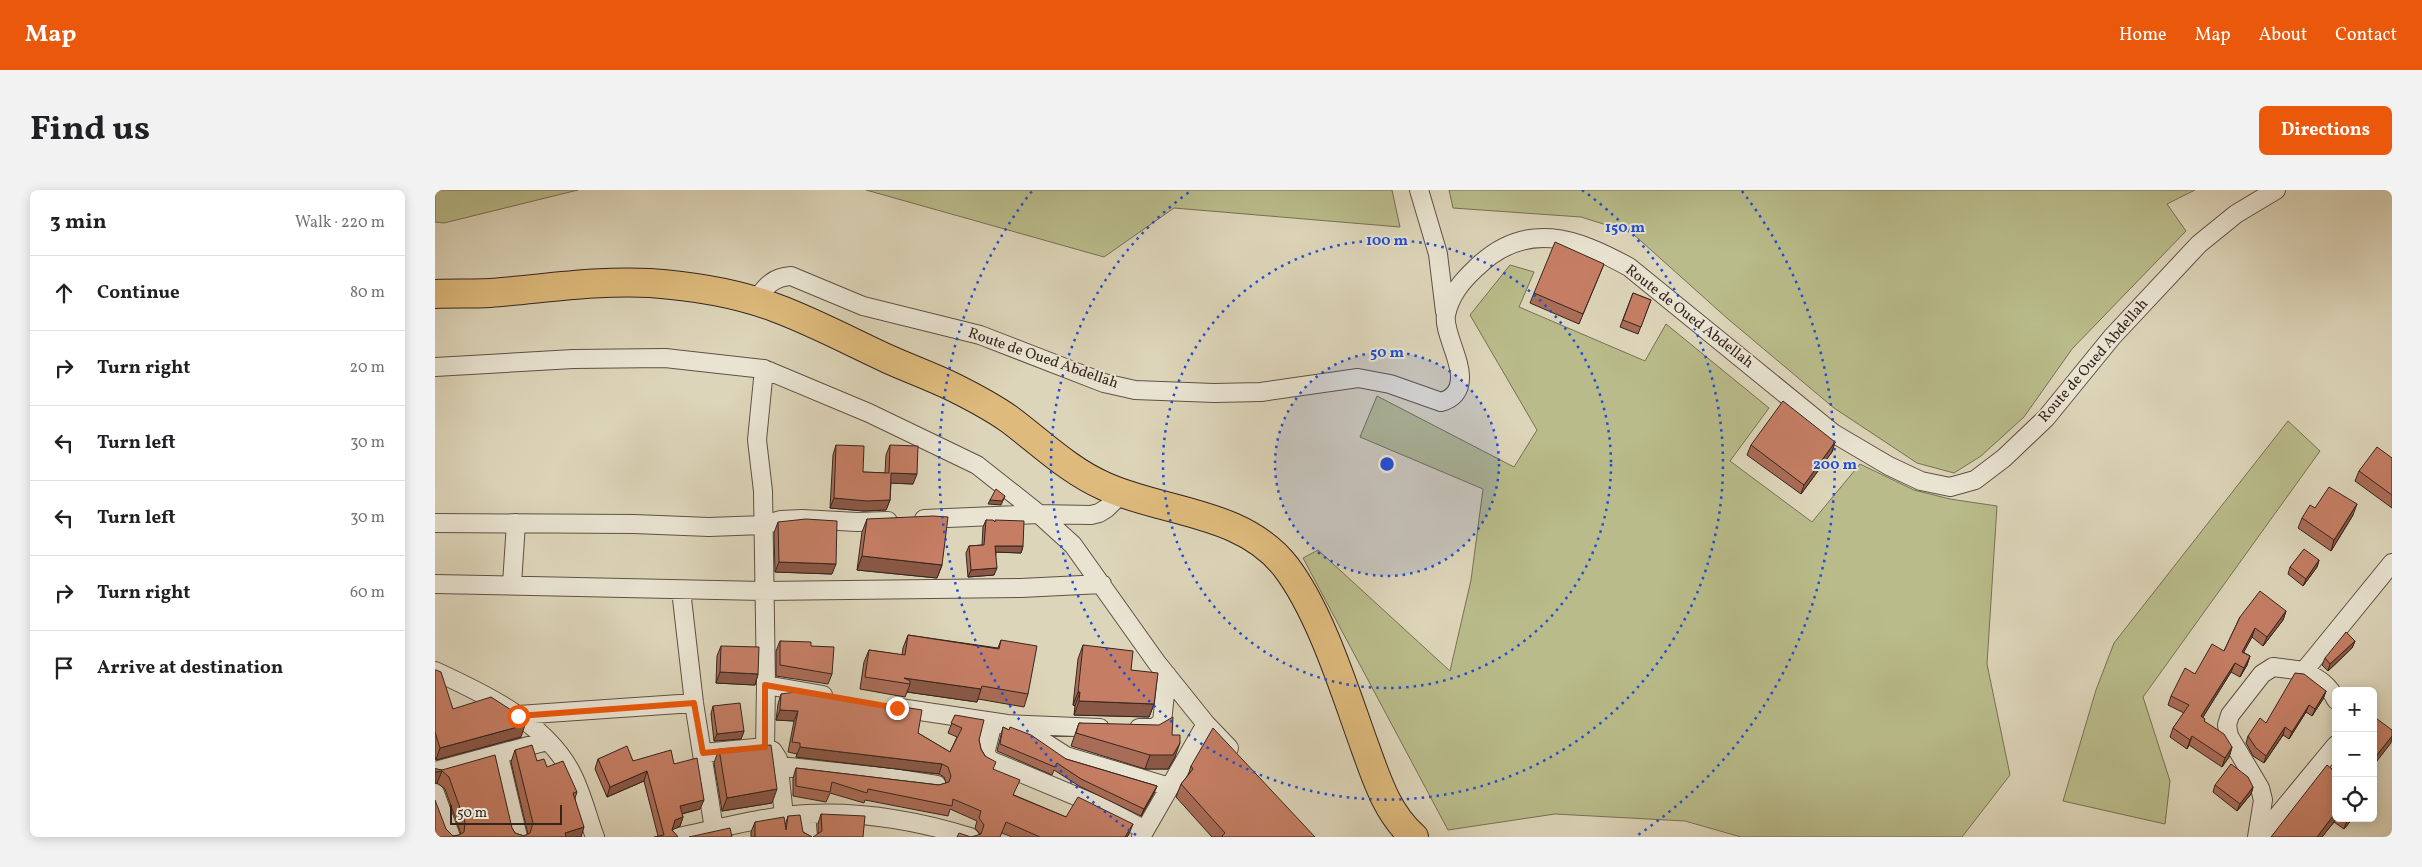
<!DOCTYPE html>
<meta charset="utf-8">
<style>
body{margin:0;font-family:Vollkorn,serif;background:#f2f2f2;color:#202124}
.controls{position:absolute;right:15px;bottom:15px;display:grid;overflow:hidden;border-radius:8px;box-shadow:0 2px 12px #0003}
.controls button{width:45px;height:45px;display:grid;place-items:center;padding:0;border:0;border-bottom:1px solid #e0e0e0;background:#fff;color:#202124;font:25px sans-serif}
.scale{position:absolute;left:15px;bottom:12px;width:112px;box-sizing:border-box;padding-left:5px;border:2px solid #36251e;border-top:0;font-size:14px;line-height:18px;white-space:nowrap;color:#36251e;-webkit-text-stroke:4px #e9e4d2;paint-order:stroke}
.stop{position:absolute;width:15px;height:15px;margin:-11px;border:4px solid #ea580c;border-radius:50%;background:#fff}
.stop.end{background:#ea580c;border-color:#fff;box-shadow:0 1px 5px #0008}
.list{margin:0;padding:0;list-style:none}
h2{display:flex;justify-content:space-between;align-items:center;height:65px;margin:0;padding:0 20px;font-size:21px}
h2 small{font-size:16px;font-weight:400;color:#757577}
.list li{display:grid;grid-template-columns:32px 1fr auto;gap:15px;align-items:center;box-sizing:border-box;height:75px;padding:0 20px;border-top:1px solid #e0e0e0}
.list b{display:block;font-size:19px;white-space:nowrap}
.list em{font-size:16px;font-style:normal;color:#757577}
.icon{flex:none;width:28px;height:28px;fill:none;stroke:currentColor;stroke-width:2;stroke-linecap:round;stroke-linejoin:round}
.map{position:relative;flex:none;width:1957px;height:647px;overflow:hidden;border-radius:8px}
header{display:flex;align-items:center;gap:30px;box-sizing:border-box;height:70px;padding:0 25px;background:#ea580c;color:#fff}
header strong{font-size:24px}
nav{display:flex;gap:28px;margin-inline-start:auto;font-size:18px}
.intro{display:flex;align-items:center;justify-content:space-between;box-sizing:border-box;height:120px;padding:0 30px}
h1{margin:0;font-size:35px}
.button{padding:12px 22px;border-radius:8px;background:#ea580c;color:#fff;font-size:18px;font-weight:700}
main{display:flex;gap:30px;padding:0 30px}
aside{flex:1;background:#fff;border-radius:8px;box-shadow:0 2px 12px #0003}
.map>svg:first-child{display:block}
.green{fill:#b9bb8a;stroke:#787054}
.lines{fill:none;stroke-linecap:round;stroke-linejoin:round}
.street-casing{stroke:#605145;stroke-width:20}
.primary-casing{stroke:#36251e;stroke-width:30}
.street{stroke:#e9e4d2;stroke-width:18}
.primary{stroke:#deba7c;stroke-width:28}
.wall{fill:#a96c56;stroke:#36251e}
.shaded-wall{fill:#8a5846;stroke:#36251e}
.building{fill:#c57e64;stroke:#36251e}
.route{stroke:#ea580c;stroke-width:6}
.ring{fill:none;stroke:#1d4ed8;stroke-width:2.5;stroke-dasharray:2.5 5}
.labels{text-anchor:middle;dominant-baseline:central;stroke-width:4;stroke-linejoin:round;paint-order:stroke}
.street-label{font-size:15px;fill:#36251e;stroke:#e9e4d2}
.centre{fill:#1d4ed8;stroke:#e9e4d2;stroke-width:2.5}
.ring-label{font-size:15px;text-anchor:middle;font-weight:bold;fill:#1d4ed8;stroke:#e9e4d2;stroke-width:4;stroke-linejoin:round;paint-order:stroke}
</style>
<header>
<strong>Map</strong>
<nav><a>Home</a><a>Map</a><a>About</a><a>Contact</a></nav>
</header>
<div class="intro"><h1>Find us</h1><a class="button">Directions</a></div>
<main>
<aside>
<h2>3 min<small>Walk · 220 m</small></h2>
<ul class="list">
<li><svg class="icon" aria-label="ahead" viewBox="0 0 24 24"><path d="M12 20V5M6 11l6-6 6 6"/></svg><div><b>Continue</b></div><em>80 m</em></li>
<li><svg class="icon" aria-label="right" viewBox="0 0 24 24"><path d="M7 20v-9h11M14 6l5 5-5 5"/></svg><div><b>Turn right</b></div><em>20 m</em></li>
<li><svg class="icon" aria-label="left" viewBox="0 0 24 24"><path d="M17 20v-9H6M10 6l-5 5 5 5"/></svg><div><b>Turn left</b></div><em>30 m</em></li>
<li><svg class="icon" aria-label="left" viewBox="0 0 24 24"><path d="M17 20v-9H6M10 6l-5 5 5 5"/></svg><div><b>Turn left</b></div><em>30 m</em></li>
<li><svg class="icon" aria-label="right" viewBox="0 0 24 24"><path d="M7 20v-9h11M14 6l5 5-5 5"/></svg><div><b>Turn right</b></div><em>60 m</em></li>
<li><svg class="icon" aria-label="arrive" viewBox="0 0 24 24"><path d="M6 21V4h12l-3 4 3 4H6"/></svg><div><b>Arrive at destination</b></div></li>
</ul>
</aside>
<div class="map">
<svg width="1957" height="647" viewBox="0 0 1957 647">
<rect width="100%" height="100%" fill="#ddd5b9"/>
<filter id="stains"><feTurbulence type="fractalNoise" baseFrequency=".004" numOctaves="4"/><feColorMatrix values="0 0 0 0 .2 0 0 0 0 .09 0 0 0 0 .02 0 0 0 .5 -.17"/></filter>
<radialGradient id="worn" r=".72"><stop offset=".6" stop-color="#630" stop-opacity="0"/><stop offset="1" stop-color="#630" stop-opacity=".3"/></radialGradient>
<path class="green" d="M 0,0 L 143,0 L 9,33 L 0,32 Z
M 431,0 L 957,0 L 965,37 L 739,18 L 669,67 Z
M 1014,0 L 1760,0 L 1732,14 L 1751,41 L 1637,159 L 1589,227 L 1546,266 L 1519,283 L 1482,273 L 1399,218 L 1293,129 L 1197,43 L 1146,27 L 1018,18 Z
M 1075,75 L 1099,82 L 1084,117 L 1210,171 L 1231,134 L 1334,218 L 1295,271 L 1377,332 L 1425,274 L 1479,300 L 1515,309 L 1562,316 L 1552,474 L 1575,585 L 1527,647 L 1306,647 L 1250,631 L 1120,624 L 1013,640 L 868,368 L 883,360 L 1015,481 L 1036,390 L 1048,299 L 925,247 L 942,206 L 1079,277 L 1102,240 L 1035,125 Z
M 1853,231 L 1885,261 L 1708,507 L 1735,591 L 1730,634 L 1628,611 L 1661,500 L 1679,453 Z"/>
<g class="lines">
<defs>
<path id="street" d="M 984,0 L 1003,64 L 1010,122
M 320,111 C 331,96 338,87 356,86 L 428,116 L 545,145 L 669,193 L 700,200 L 779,203 L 826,202 L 923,188 L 955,194 L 1006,212 C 1018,209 1025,201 1025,188 C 1026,170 1008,140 1011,125 C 1015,105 1027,91 1041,78 C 1091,29 1141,48 1194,77 L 1398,243 L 1454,276 L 1486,291 L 1515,297 L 1540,290 L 1569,268 L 1611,228 L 1677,147 L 1764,54 L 1801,24 L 1841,0
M 0,177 L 138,169 L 230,168 L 329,179 L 434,223 L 542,275 L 604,324 L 638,355 L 722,473 L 771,534 L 794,558
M 329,179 L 322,250 L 328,301 L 331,495 L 388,505
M 489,329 L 604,324 L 656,325 L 664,323 L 672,318 L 687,303
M 0,333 L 199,334 L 274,337 L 328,335 L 346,330 L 367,329 L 422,332 L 453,331
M 0,394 L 328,401 L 586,398 L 667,394
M 77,394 L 81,333
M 246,400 L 259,513 L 279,639
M 0,481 C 48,503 110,532 136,582 C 147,602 152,626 160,647
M 1869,481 C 1884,489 1894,495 1901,510
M 465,518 L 572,534 L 665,538
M 83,525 L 259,513
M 558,532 L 551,560 L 551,564 L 555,570 L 667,617 L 710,640
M 591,535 L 609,552 L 631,566 L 735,597
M 704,538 L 719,538 L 727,532 L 732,485
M 330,557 L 331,495
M 268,563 L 330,557 L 338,561 L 343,569 L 349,626
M 64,566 L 83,647
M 345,576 L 457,588 L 502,595
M 0,581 L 112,551
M 0,603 L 16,647
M 371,624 L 373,647
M 244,647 C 286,638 330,626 372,624 C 427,621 483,631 535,647
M 706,647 L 771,534
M 1822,647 L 1828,610 L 1825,598 L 1794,546 L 1792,535 L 1795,525 L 1827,484 L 1838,477 L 1869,481 L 1957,373
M 1825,647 L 1901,555"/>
<path id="primary" d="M 0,104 C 18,103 37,104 55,103 C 108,99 162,90 215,93 C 257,96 302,103 341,118 C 379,132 416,152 453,169 C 475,179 498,187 520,198 C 538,207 557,217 574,229 C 605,252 633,280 669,296 C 728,323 808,321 851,377 C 886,423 910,502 930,557 C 942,590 952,623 979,647"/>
</defs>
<use href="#street" class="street-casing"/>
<use href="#primary" class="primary-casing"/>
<use href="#street" class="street"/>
<use href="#primary" class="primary"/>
</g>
<path class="wall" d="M 1169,74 L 1144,134 L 1095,113 L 1099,103 Z
M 1198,103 L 1216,110 L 1203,144 L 1185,137 Z
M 1400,252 L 1397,262 L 1366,304 L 1312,265 L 1316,255 Z
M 401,255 L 428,282 L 450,283 L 451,265 L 455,255 L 478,294 L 456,293 L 455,310 L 451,320 L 429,321 L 395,318 L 398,265 Z
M 1957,268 L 1957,318 L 1920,291 L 1924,281 Z
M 1880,318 L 1918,325 L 1896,361 L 1863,338 L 1867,328 Z
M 432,329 L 507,375 L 502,388 L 422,380 L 427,342 Z
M 551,330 L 560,332 L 588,356 L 586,363 L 561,362 L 559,385 L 533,387 L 531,363 L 534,356 L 547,355 L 548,337 Z
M 343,332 L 397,384 L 340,382 L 339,343 Z
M 1884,370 L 1882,377 L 1868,396 L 1853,384 L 1855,377 Z
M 1851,421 L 1848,430 L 1828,456 L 1817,447 L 1808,462 L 1815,466 L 1812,475 L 1805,487 L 1796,482 L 1768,527 L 1769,531 L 1797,557 L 1794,567 L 1787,577 L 1754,555 L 1752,559 L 1735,547 L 1738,538 L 1749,523 L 1733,515 L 1736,506 L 1760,484 L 1789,461 L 1805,427 Z
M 473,445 L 563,458 L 566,450 L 593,504 L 589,517 L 543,509 L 542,512 L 472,502 L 470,507 L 425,499 L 429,472 L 434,460 L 467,465 L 468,458 Z
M 345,451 L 376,456 L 397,484 L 393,494 L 341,486 L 341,461 Z
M 1920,451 L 1917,458 L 1893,481 L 1887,475 L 1890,468 Z
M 648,455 L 696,480 L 719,514 L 714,527 L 639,525 L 640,516 L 638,515 L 643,469 Z
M 286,456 L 323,484 L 320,495 L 281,493 L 282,466 Z
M 0,480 L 18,519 L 86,547 L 1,570 L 0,567 Z
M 1891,501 L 1888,509 L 1877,526 L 1871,522 L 1854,549 L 1848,545 L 1829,573 L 1818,566 L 1811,553 L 1813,546 L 1831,533 Z
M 346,504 L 483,543 L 515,562 L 522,547 L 513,543 L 520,525 L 544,550 L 546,559 L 558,579 L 579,605 L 631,627 L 694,644 L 692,647 L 577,647 L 567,643 L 545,644 L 540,638 L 542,631 L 515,619 L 513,626 L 430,610 L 429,613 L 395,603 L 391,612 L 358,606 L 358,588 L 361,578 L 504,595 L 511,593 L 509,587 L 504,584 L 361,567 L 362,564 L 353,562 L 359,531 L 341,530 L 343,514 Z
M 278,516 L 309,541 L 306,549 L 279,551 L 276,524 Z
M 644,533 L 737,545 L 740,567 L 733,579 L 710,579 L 636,556 Z
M 568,537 L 631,569 L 722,596 L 719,603 L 706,626 L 644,596 L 619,580 L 617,585 L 562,561 Z
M 284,559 L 337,613 L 287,621 L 279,573 Z
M 80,560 L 112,577 L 142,602 L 140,608 L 146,647 L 0,647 L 11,639 L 18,646 L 24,645 L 26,644 L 10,599 L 2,593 L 0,593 L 0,578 L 1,579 L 7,580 L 77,638 L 80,643 L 89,646 L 93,644 L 76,572 Z
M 163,569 L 198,571 L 239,574 L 265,619 L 247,624 L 248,627 L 245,636 L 238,639 L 237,640 L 243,647 L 223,646 L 209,591 L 172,607 L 160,579 Z
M 756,576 L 880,647 L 777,647 L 741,607 L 746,594 L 753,586 Z
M 1901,582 L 1901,628 L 1918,628 L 1909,639 L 1899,632 L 1887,647 L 1836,647 Z
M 1780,595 L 1818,597 L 1816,604 L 1802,621 L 1778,602 Z
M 386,624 L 428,647 L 383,643 L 383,634 Z
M 353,626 L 368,642 L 377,647 L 316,647 L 316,642 L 320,632 L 350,635 Z"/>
<path class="shaded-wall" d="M 1400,252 L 1397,262 L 1366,304 L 1369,295 Z
M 456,283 L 482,284 L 478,294 L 453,293 Z
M 570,306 L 566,315 L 553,314 L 555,310 Z
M 399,308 L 455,310 L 451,320 L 429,321 L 395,318 Z
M 1922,314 L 1918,325 L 1896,361 L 1899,350 Z
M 560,356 L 588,356 L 586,363 L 558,362 Z
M 427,366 L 507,375 L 502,388 L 422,380 Z
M 1884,370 L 1882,377 L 1868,396 L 1871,389 Z
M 344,372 L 401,374 L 397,384 L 340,382 Z
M 562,378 L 559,385 L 533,387 L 536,380 Z
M 1851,421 L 1848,430 L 1828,456 L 1832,447 Z
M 1820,438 L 1817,447 L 1804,471 L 1807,462 Z
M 1920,451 L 1917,458 L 1893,481 L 1895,474 Z
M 1815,466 L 1812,475 L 1805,487 L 1809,478 Z
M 1800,473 L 1796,482 L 1763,535 L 1766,526 Z
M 285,482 L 323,484 L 320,495 L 281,493 Z
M 469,488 L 546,499 L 542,512 L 472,502 L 475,494 Z
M 1891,501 L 1888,509 L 1877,526 L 1880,519 Z
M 643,502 L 645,502 L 640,516 L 638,515 Z
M 644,511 L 719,514 L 714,527 L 639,525 Z
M 1874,515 L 1871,522 L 1854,549 L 1857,542 Z
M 345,520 L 363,521 L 359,531 L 341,530 Z
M 90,535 L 86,547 L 1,570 L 5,558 Z
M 1850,537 L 1848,545 L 1829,573 L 1831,566 Z
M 309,541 L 306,549 L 279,551 L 282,544 Z
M 1757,546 L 1754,555 L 1752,559 L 1755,550 Z
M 1957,546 L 1956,553 L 1938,576 L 1938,570 Z
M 745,553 L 740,567 L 733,579 L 710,579 L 715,565 Z
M 365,557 L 507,574 L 504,584 L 361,567 Z
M 1797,557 L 1794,567 L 1787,577 L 1790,568 Z
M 7,581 L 2,593 L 0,593 L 0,582 Z
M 212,581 L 209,591 L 172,607 L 175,597 Z
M 722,596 L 719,603 L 706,626 L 709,619 Z
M 1818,597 L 1816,604 L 1802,621 L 1805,614 Z
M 342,599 L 337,613 L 287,621 L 292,608 Z
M 269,610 L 265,619 L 242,625 L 245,616 Z
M 1901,622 L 1901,627 L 1899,632 L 1887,647 L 1882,647 Z
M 248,627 L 245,636 L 237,640 L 240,630 Z
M 1913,628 L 1918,628 L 1909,639 Z
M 698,634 L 694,644 L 692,647 L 690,647 Z
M 149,637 L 146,647 L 128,647 L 130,643 Z"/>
<path class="building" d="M 1120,52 L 1169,74 L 1148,124 L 1099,103 Z
M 1198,103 L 1216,110 L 1206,137 L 1188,130 Z
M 1348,211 L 1400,252 L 1369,295 L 1316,255 Z
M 401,255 L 429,256 L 428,282 L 454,283 L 455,255 L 483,256 L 482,284 L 456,283 L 455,310 L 432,311 L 399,308 Z
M 1942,257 L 1957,268 L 1957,305 L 1924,281 Z
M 1894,297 L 1922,314 L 1899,350 L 1867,328 L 1875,315 L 1880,318 Z
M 561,299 L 570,306 L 567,311 L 555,310 Z
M 498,326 L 513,327 L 507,375 L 427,366 L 432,329 Z
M 371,329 L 402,331 L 401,374 L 344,372 L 343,332 Z
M 551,330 L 558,330 L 560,332 L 560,330 L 589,331 L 588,356 L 560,356 L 562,378 L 536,380 L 534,356 L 549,355 Z
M 1869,359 L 1884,370 L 1871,389 L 1855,377 Z
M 1825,401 L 1851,421 L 1832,447 L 1820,438 L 1807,462 L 1815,466 L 1809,478 L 1800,473 L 1766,526 L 1770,529 L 1769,531 L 1789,544 L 1797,557 L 1790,568 L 1757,546 L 1755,550 L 1738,538 L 1754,515 L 1736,506 L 1750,478 L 1760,484 L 1777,454 L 1789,461 L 1805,427 Z
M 1911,442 L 1920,451 L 1895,474 L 1890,468 Z
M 473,445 L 564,459 L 566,450 L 602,456 L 593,504 L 547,496 L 546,499 L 469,488 L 475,491 L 475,494 L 430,487 L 434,460 L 470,465 Z
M 345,451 L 376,452 L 376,456 L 399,457 L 397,484 L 345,475 Z
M 648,455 L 698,461 L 696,480 L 723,483 L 719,514 L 644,511 L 645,502 L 643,502 Z
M 286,456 L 324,457 L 323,484 L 285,482 Z
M 0,480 L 1,480 L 6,482 L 18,519 L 56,507 L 87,527 L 90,535 L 5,558 L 0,542 Z
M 1860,483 L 1869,484 L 1891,501 L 1880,519 L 1874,515 L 1857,542 L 1850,537 L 1831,566 L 1821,558 L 1813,546 L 1825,528 L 1831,533 Z
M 368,501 L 487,520 L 483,543 L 515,562 L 527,538 L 516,533 L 520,525 L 549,530 L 544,550 L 546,559 L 550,566 L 561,572 L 558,579 L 585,590 L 578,605 L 631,627 L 643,607 L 698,634 L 690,647 L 605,647 L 571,632 L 565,647 L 536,647 L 546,644 L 549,635 L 544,628 L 546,621 L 518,609 L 517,616 L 433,599 L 432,603 L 397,592 L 395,602 L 361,596 L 361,578 L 504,595 L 514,592 L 516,586 L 513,577 L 507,574 L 365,557 L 365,553 L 357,552 L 363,521 L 345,520 L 346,504 Z
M 305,513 L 309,541 L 282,544 L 278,516 Z
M 1938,526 L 1957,540 L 1957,546 L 1938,570 Z
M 738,527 L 737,545 L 745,545 L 745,553 L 738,565 L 715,565 L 641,543 L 644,533 L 724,535 Z
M 568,537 L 574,540 L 575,537 L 596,545 L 631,569 L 722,596 L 709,619 L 646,589 L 622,573 L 620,577 L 565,554 Z
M 778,538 L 880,647 L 788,647 L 787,646 L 790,643 L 746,594 L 758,579 L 756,576 Z
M 97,555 L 102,571 L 109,569 L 112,577 L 128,571 L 142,602 L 138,603 L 149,637 L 130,643 L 131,647 L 0,647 L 0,610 L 11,639 L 18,646 L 24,645 L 29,642 L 30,632 L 14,587 L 7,581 L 0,582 L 0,578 L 1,579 L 7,580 L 60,565 L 77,638 L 80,643 L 89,646 L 95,643 L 98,633 L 80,560 Z
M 336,555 L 342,599 L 292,608 L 284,559 Z
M 192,556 L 198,571 L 236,560 L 239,574 L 262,568 L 269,610 L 245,616 L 248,627 L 240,630 L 237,640 L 243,647 L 219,647 L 229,645 L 212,581 L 175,597 L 163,569 Z
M 1796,574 L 1813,587 L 1818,597 L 1805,614 L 1780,595 Z
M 1892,575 L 1901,582 L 1901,622 L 1882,647 L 1836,647 Z
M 386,624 L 430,626 L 428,647 L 378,647 L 387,641 Z
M 365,625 L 368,642 L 377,647 L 320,647 L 320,632 L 349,627 L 351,640 L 353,626 Z
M 295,638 L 297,647 L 254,647 Z
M 524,643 L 536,647 L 522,647 Z"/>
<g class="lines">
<path class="route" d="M 83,526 L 259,513 L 268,563 L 330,557 L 330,495 L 462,518"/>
</g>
<circle cx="952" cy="274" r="112" fill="#1d4ed8" fill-opacity=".12"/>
<g class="ring">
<circle cx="952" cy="274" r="112"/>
<circle cx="952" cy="274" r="224"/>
<path d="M1147 0A336 336 0 1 1 757 0"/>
<path d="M701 645A448 448 0 0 1 597 1M1307 1A448 448 0 0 1 1203 645"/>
</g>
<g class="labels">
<g class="street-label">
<text transform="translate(1254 127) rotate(38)">Route de Oued Abdellah</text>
<text transform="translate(608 169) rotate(19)">Route de Oued Abdellah</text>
<text transform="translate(1659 171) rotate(-49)">Route de Oued Abdellah</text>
</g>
</g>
<circle cx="952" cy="274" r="8" class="centre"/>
<g class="ring-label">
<text x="1190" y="42">150 m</text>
<text x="952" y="55">100 m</text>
<text x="952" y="167">50 m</text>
<text x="1400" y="279">200 m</text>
</g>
<rect width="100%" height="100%" filter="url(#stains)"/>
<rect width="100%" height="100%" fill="url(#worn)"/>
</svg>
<div class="controls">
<button>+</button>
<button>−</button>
<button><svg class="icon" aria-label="locate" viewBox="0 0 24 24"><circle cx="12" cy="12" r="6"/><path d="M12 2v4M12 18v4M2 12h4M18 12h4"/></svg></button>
</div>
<div class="scale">50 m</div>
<div class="stop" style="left:83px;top:526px"></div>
<div class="stop end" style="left:462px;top:518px"></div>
</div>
</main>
